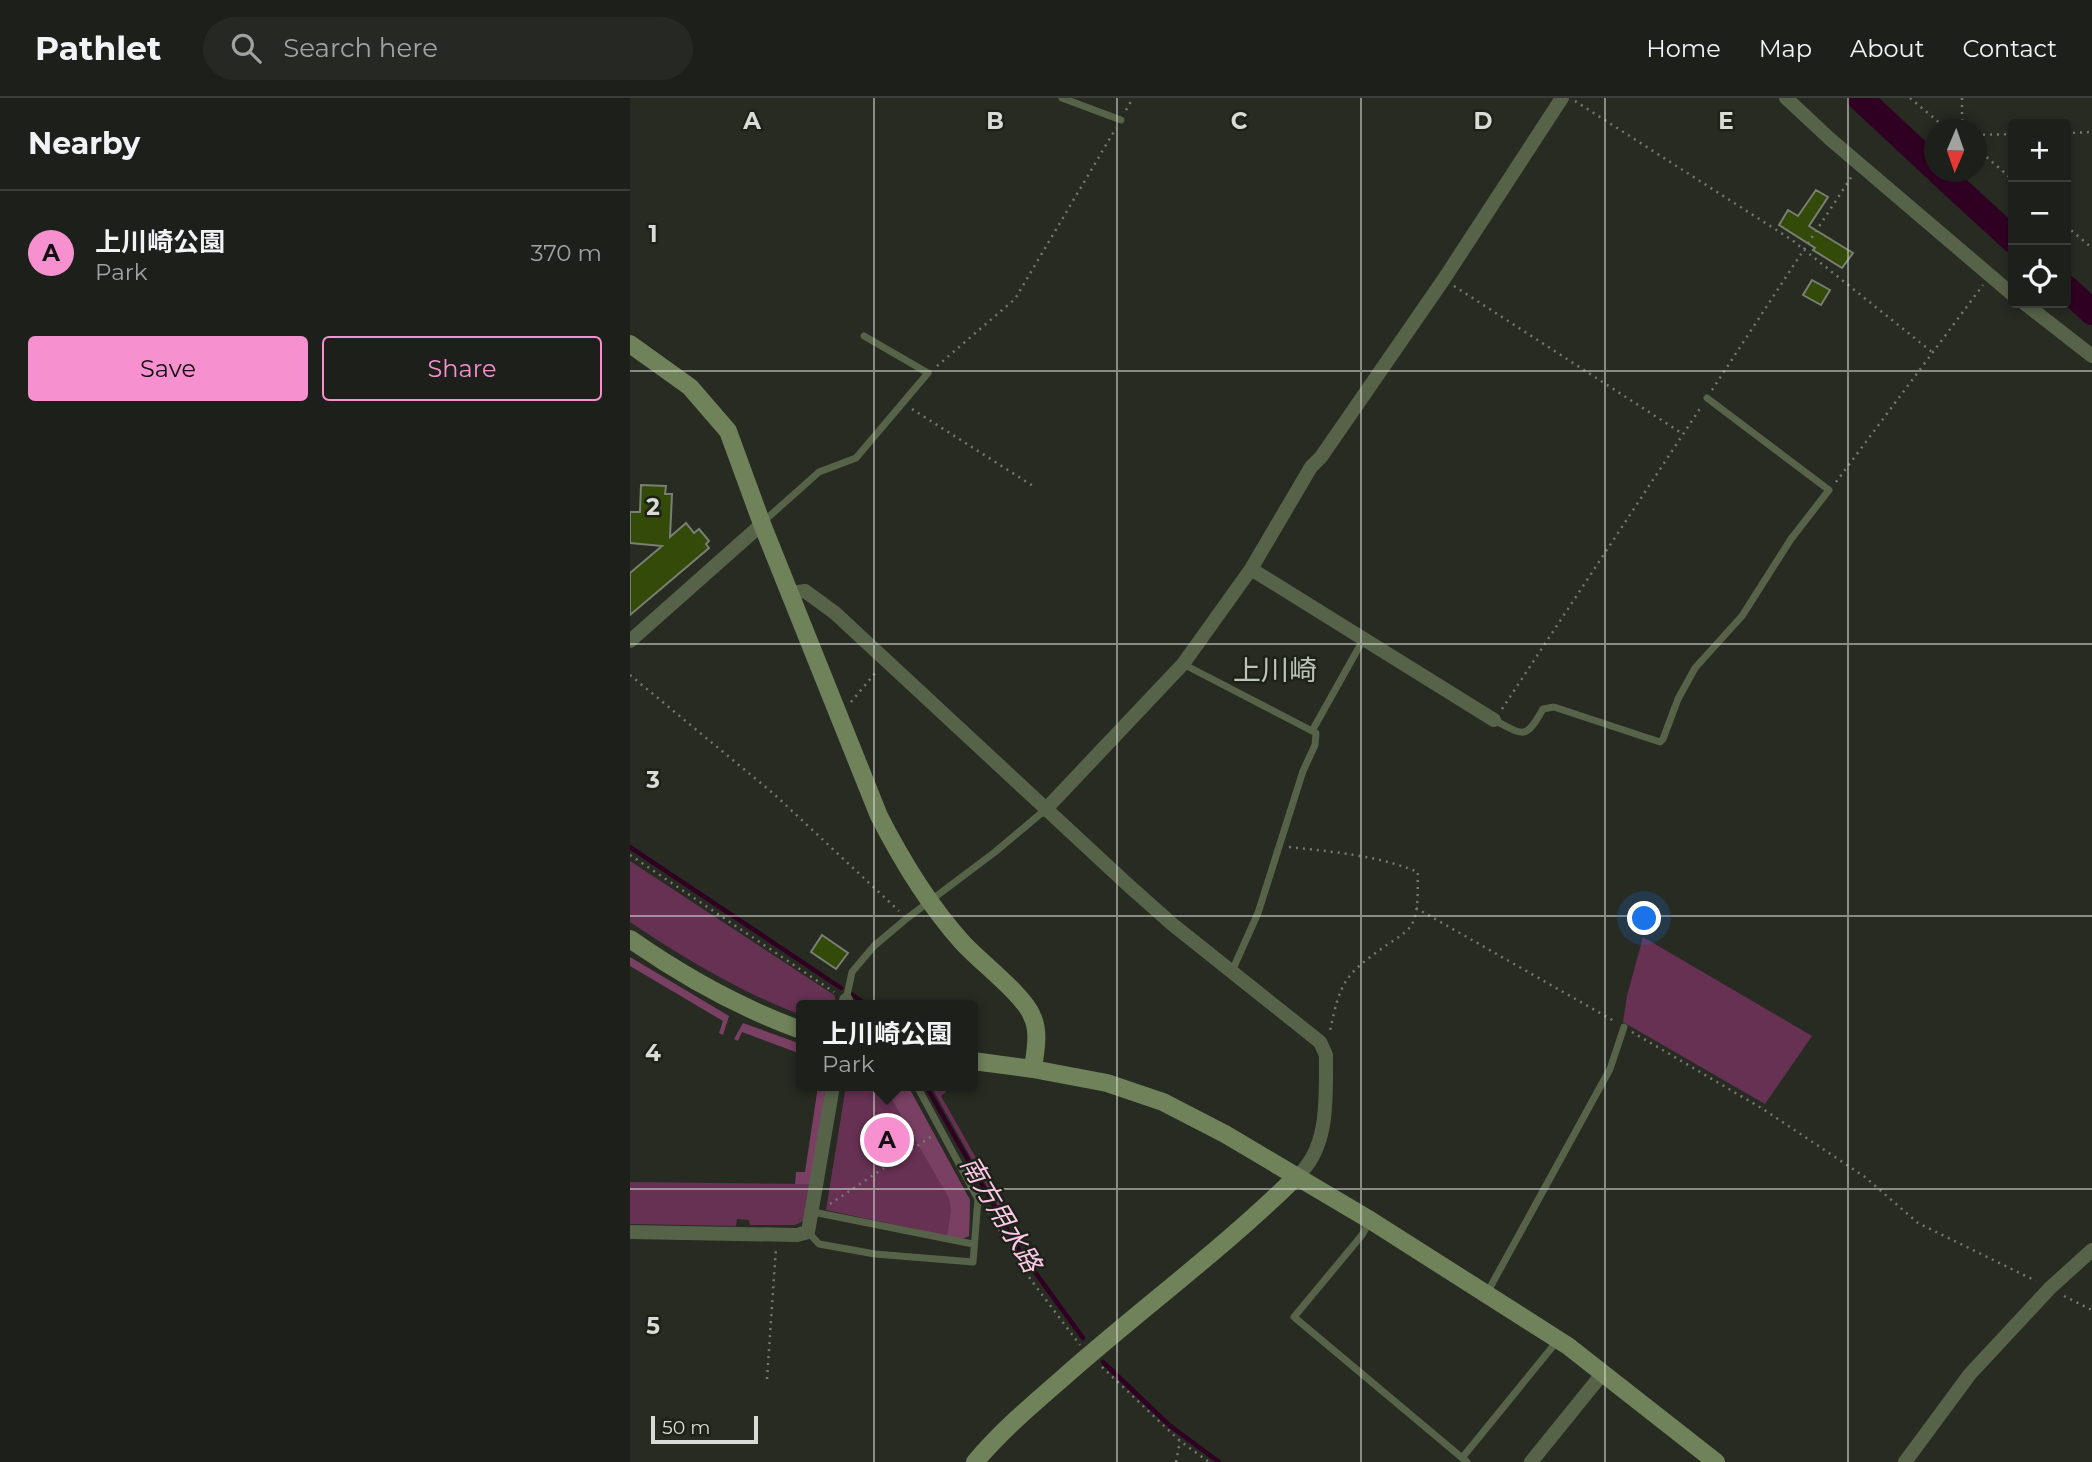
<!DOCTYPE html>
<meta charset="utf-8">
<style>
body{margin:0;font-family:Montserrat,"Noto Sans JP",sans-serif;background:#252823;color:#f1f3f6}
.controls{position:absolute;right:21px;top:21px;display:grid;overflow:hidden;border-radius:7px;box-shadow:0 4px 10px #0003}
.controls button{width:63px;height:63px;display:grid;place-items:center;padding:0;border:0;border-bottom:2px solid #3b3e39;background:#1d201a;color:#f1f3f6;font:35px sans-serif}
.compass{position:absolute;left:1294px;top:21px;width:63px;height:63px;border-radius:50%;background:#1d201a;box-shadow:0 4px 10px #0003;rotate:182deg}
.scale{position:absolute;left:21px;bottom:18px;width:107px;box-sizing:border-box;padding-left:7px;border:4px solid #d9dcd6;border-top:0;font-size:19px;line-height:24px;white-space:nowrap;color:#d9dcd6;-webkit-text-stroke:5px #1d2219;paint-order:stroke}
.you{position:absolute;left:1015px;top:821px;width:24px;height:24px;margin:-18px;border:5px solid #fff;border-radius:50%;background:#1a73e8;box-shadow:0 0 0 10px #1a73e833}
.badge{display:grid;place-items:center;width:46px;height:46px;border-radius:50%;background:#f690cf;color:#111;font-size:23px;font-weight:700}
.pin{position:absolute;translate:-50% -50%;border:4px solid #fff;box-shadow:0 2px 7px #0006}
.popup{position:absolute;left:166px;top:902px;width:182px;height:91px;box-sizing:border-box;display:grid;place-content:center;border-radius:7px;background:#1d201a;filter:drop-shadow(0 2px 5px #0005);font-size:23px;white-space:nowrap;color:#a0a3a2}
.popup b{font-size:26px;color:#f1f3f6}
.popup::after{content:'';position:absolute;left:50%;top:100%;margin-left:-14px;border:14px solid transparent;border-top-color:#1d201a}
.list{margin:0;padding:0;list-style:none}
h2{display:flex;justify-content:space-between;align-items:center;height:91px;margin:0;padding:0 28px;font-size:30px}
h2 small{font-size:23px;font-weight:400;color:#a0a3a2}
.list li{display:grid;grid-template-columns:46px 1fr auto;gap:21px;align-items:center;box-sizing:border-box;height:126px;padding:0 28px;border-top:2px solid #3b3e39}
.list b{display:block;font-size:26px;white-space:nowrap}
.list p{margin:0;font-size:23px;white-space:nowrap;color:#a0a3a2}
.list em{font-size:23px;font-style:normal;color:#a0a3a2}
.actions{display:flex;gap:14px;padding:21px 28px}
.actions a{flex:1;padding:16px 0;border:2px solid #f690cf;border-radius:7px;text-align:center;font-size:24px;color:#f690cf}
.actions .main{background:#f690cf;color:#111}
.icon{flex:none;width:38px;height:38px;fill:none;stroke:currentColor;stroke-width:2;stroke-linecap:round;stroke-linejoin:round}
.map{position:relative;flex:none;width:1462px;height:1364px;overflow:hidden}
header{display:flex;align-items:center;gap:42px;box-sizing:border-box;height:98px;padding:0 35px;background:#1d201a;border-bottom:2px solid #3b3e39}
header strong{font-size:33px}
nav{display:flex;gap:38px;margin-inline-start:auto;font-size:24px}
.search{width:490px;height:63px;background:#252823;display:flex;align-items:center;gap:18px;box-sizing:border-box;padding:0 24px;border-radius:38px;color:#a0a3a2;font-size:26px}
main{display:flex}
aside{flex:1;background:#1d201a}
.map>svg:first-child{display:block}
.green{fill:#673153}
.forest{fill:#794064}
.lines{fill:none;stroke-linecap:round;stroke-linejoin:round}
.stream{stroke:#300022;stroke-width:4.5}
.river{stroke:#300022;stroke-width:26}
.building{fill:#334a08;stroke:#7a7f74;stroke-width:2}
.path{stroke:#747870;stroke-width:2.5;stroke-dasharray:2 5;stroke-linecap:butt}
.lane{stroke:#576349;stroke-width:7}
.street{stroke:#576349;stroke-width:14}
.secondary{stroke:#70825a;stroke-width:18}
.grid{fill:none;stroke:#d9dcd6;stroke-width:2;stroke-opacity:0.55}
.labels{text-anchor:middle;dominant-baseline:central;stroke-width:5;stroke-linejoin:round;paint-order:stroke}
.water-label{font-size:26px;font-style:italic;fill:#ffc8e8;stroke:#1d2219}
.quarter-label{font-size:28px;fill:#bdc3b7;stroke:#1d2219}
.grid-label{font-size:23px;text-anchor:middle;font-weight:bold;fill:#d9dcd6;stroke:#1d2219;stroke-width:5;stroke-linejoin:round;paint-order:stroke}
</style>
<header>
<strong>Pathlet</strong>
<div class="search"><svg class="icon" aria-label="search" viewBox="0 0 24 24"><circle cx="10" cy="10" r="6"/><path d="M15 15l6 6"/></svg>Search here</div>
<nav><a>Home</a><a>Map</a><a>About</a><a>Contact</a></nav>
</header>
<main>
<aside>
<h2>Nearby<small></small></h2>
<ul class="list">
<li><span class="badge">A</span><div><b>上川崎公園</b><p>Park</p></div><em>370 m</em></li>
</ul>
<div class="actions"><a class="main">Save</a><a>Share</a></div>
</aside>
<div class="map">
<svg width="1462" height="1364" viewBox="0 0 1462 1364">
<rect width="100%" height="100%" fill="#272b22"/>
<path class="green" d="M 0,763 L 204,897 L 207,907 L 171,907 L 171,917 C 110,894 54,860 0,824 Z
M 1013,839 L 1182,938 L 1135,1006 L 993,924 L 997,898 Z
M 216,988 L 278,988 L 340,1102 L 339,1138 L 332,1141 L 196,1112 Z
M 301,988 L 323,988 L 311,998 L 376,1113 L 373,1117 Z
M 0,1084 L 181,1086 L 173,1123 L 165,1127 L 120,1127 L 119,1122 L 107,1121 L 106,1128 L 0,1126 Z"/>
<path class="forest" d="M 0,859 L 99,918 L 93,937 L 89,935 L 93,923 L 0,868 Z
M 113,925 L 171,946 L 171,956 L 112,934 L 108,943 L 104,941 Z
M 188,988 L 196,988 L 181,1086 L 165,1086 L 166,1074 L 175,1074 Z
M 257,988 L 278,988 L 340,1102 L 339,1138 L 332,1141 L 317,1138 L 321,1113 L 319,1100 L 257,993 Z"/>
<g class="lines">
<path class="stream" d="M 0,749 L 211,890
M 221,896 L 237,907
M 296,988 L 391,1155 L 453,1240
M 473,1264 L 539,1327 L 589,1364"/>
<path class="river" d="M 1230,0 L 1304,69
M 1309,74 L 1383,142
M 1436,190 L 1462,214"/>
</g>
<path class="building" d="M 1186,92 L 1198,99 L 1179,128 L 1223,155 L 1212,170 L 1183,152 L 1185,150 L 1149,127 L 1158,112 L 1168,118 Z
M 1182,182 L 1200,192 L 1191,207 L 1173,197 Z
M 11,387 L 36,388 L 35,396 L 42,396 L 40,439 L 56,425 L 64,435 L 69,431 L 79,443 L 76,446 L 79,450 L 0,517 L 0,475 L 32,448 L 0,445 L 0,414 L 10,414 Z
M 192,837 L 218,855 L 206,871 L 181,854 Z"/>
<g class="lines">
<path class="path" d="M 1280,0 L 1318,32
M 1332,0 L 1332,32
M 945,3 L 1162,142 L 1302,254
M 496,12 L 503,0
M 1436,35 L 1462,34
M 1346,37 L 1383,36
M 1346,50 L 1383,82
M 1436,128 L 1462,150
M 824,188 L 1053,336
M 307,268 L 385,201 L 486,30
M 1082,292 L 1222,78
M 282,311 L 403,388
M 1206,384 L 1353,187
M 0,577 L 144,696 L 269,813
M 221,604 L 246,574
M 872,611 L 1071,309
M 659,749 C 703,754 746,757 788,774 C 787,790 790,816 780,829 C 774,837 762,843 754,849 C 714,877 710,885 700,933
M 0,757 L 204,894
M 786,810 L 984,923
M 1002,934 L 1133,1011 L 1235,1079 L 1288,1125 L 1406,1183
M 200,1106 L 302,1038
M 358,1114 L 401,1182 L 450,1247
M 1434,1198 L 1462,1212
M 472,1269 L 550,1343 L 579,1364
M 137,1281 L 146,1150
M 546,1364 L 550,1343"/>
<path class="lane" d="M 432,0 L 491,22
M 134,423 L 189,374 L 226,360 L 298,275 L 234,238
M 553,566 L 686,635 L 685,647 L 673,673 L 628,815 L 602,873
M 864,622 C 894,637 895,643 913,611 L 924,609 L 1030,644 L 1033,641 L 1048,601 L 1065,570 L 1112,518 L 1161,441 L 1199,392 L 1077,300
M 682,633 L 733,542
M 216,902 L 222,874 L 244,848 L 276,821 L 365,754 L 415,712
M 183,1114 L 343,1146
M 740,1123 L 732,1137 L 664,1219 L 837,1364
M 178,1134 L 189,1146 L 245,1156 L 343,1164 L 348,1101 L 287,988
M 857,1195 L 980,971 L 994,929
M 832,1360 L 928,1242"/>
<path class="street" d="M 1156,0 L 1200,41 L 1383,197
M 1394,205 L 1462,258
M 621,471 L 864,622
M 161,495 L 175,493 L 205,515 L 497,786 L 542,826 L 690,944 L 696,957 L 696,966 C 696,1005 698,1052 666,1079
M 0,543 L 132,426
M 415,712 L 553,566 L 621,471 L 681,369 L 691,359 L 814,181 L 932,0
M 215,907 L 216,902
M 0,1134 L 167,1137 L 178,1134 L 203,988
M 901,1364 L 973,1275
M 1275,1364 L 1340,1276 L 1420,1190 L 1462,1152"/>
<path class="secondary" d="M 0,246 L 60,289 L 98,333 L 132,426 L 249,718 C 272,763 298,806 332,844 C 349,863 394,897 402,918 C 410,934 405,954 403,971
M 0,841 C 53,878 110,910 171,932
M 343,963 L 403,971 L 477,985 L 533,1004 L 595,1036 L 740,1122 L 938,1248 L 1086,1364
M 345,1364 C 372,1332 403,1306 434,1279 C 511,1211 594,1150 666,1079"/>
</g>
<path class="grid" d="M 244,0 L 244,1364M 487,0 L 487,1364M 731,0 L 731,1364M 975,0 L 975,1364M 1218,0 L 1218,1364M 0,273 L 1462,273M 0,546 L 1462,546M 0,818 L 1462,818M 0,1091 L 1462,1091"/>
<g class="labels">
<g class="water-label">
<text transform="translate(371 1116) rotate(59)">南方用水路</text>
</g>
<g class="quarter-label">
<text x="645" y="572">上川崎</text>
</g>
</g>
<g class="grid-label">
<text x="122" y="31">A</text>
<text x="365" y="31">B</text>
<text x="609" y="31">C</text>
<text x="853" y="31">D</text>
<text x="1096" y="31">E</text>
<text x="23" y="144">1</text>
<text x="23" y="417">2</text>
<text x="23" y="690">3</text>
<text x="23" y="963">4</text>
<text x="23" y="1236">5</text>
</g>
</svg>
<div class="controls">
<button>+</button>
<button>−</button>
<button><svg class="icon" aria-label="locate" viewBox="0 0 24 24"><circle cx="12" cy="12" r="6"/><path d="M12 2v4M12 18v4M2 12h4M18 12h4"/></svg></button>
</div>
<svg class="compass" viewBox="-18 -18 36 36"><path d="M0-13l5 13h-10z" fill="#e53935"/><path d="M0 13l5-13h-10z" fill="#a0a3a2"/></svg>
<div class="scale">50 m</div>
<div class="you"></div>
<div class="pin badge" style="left:257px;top:1042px">A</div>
<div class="popup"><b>上川崎公園</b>Park</div>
</div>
</main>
